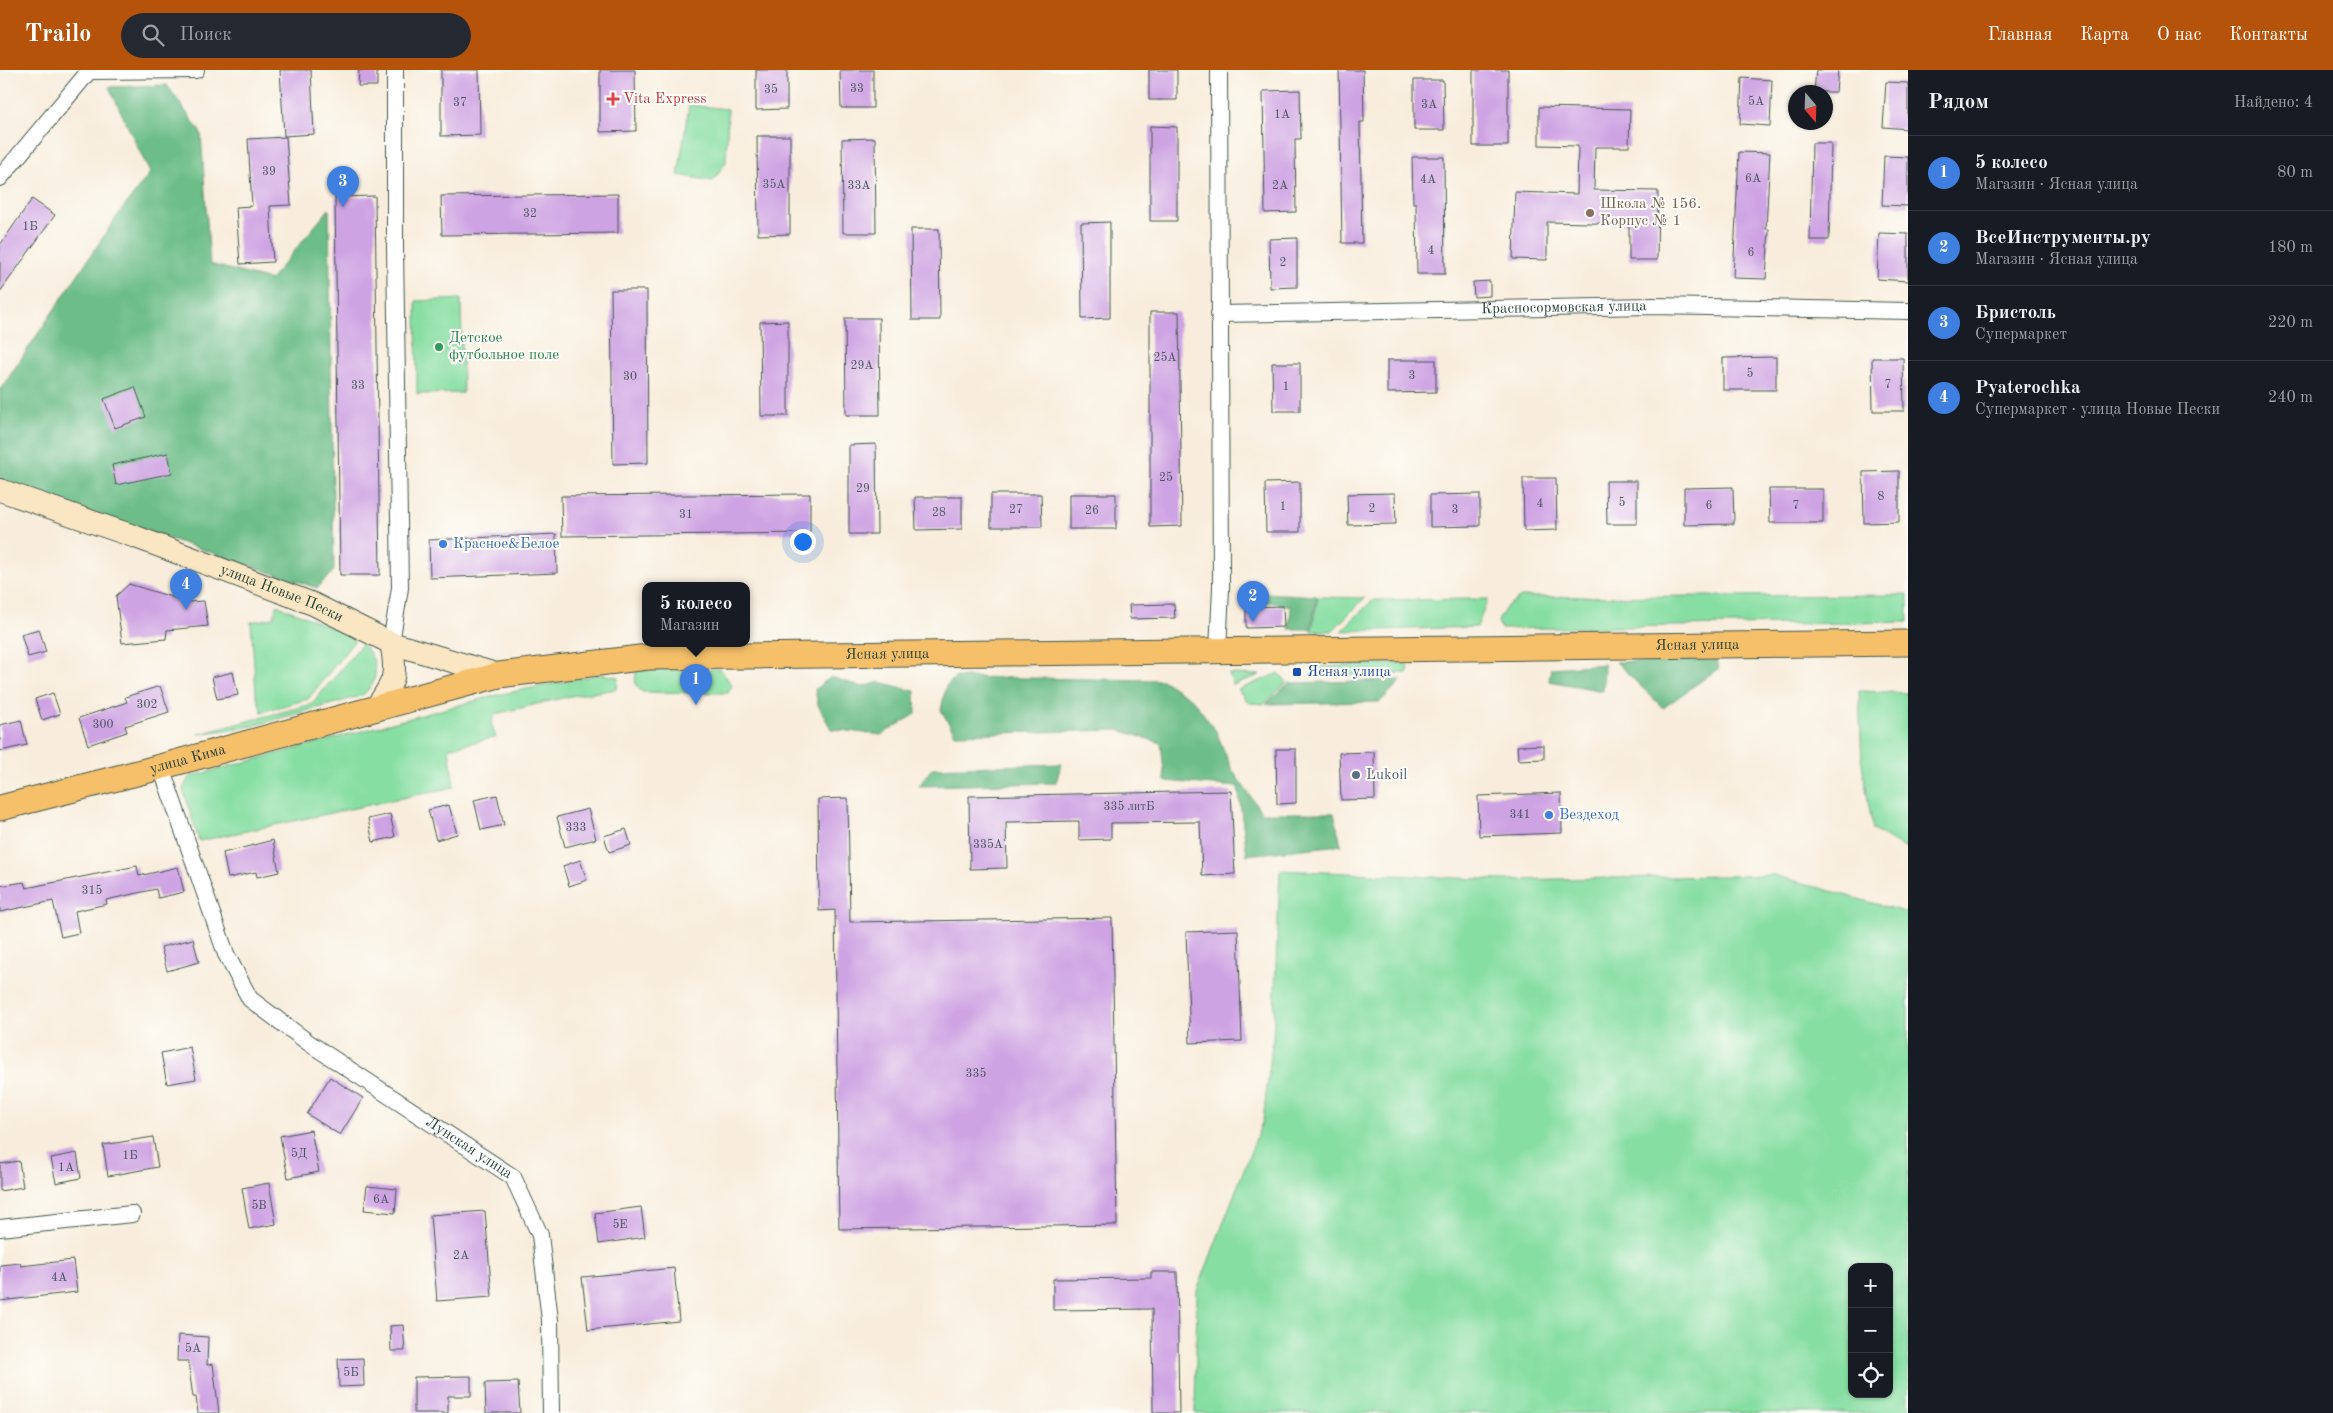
<!DOCTYPE html>
<html lang="ru">
<meta charset="utf-8">
<style>
body{margin:0;font-family:"Old Standard TT",serif;background:#242831;color:#f1f3f6}
.controls{position:absolute;right:15px;bottom:15px;display:grid;overflow:hidden;border-radius:10px;box-shadow:0 1px 4px #0004}
.controls button{width:45px;height:45px;display:grid;place-items:center;padding:0;border:0;border-bottom:1px solid #363941;background:#171b24;color:#f1f3f6;font:25px sans-serif}
.compass{position:absolute;left:1788px;top:15px;width:45px;height:45px;border-radius:50%;background:#171b24;box-shadow:0 1px 4px #0004;rotate:161deg}
.you{position:absolute;left:802px;top:471px;width:18px;height:18px;margin:-12px;border:4px solid #fff;border-radius:50%;background:#1a73e8;box-shadow:0 0 0 8px #1a73e833}
.badge{display:grid;place-items:center;width:32px;height:32px;border-radius:50%;background:#b45309;color:#fff;font-size:16px;font-weight:700}
.pin{position:absolute;translate:-50% -41px;filter:drop-shadow(0 1px 2px #0008)}
.pin::after{content:'';position:absolute;top:26px;width:18px;height:15px;background:inherit;clip-path:polygon(0 0,100% 0,50% 100%)}
.popup{position:absolute;left:642px;top:512px;width:108px;height:65px;box-sizing:border-box;display:grid;place-content:center;border-radius:10px;background:#171b24;filter:drop-shadow(0 1px 4px #0005);font-size:16px;white-space:nowrap;color:#9ea1a6}
.popup b{font-size:19px;color:#f1f3f6}
.popup::after{content:'';position:absolute;left:50%;top:100%;margin-left:-10px;border:10px solid transparent;border-top-color:#171b24}
.list{margin:0;padding:0;list-style:none}
h2{display:flex;justify-content:space-between;align-items:center;height:65px;margin:0;padding:0 20px;font-size:21px}
h2 small{font-size:16px;font-weight:400;color:#9ea1a6}
.list li{display:grid;grid-template-columns:32px 1fr auto;gap:15px;align-items:center;box-sizing:border-box;height:75px;padding:0 20px;border-top:1px solid #363941}
.list b{display:block;font-size:19px;white-space:nowrap}
.list p{margin:0;font-size:16px;white-space:nowrap;color:#9ea1a6}
.list em{font-size:16px;font-style:normal;color:#9ea1a6}
.icon{flex:none;width:28px;height:28px;fill:none;stroke:currentColor;stroke-width:2;stroke-linecap:round;stroke-linejoin:round}
.map{position:relative;flex:none;width:1908px;height:1343px;overflow:hidden}
header{display:flex;align-items:center;gap:30px;box-sizing:border-box;height:70px;padding:0 25px;background:#b45309;color:#fff}
header strong{font-size:24px}
nav{display:flex;gap:28px;margin-inline-start:auto;font-size:18px}
.search{width:350px;height:45px;background:#242831;display:flex;align-items:center;gap:12px;box-sizing:border-box;padding:0 18px;border-radius:28px;color:#9ea1a6;font-size:19px}
main{display:flex}
aside{flex:1;background:#171b24}
.map>svg:first-child{display:block}
.green{fill:#86dea2;stroke:#528e6b;fill-rule:evenodd}
.forest{fill:#6cbd88;stroke:#467d5e}
.building{fill:#cea3e3}
.lines{fill:none;stroke-linecap:round;stroke-linejoin:round}
.minor-casing{stroke:#40574d;stroke-width:18}
.secondary-casing{stroke:#40574d;stroke-width:24}
.primary-casing{stroke:#40574d;stroke-width:27}
.minor{stroke:#fff;stroke-width:16}
.secondary{stroke:#fbe6c4;stroke-width:22}
.primary{stroke:#f6c06b;stroke-width:25}
.health-dot{fill:#e0444e;stroke:#fdfcf7;stroke-width:2}
.education-dot{fill:#8d6e63;stroke:#fdfcf7;stroke-width:2}
.leisure-dot{fill:#2e9e5b;stroke:#fdfcf7;stroke-width:2}
.shop-dot{fill:#3f7fe0;stroke:#fdfcf7;stroke-width:2}
.transit-dot{fill:#1a4fb4;stroke:#fdfcf7;stroke-width:2}
.service-dot{fill:#5c6f8a;stroke:#fdfcf7;stroke-width:2}
.labels{text-anchor:middle;dominant-baseline:central;stroke-width:4;stroke-linejoin:round;paint-order:stroke}
.number-label{font-size:12px;fill:#4b5660}
.health-label{font-size:15px;fill:#be3a42;stroke:#fdfcf7;text-anchor:start}
.education-label{font-size:15px;fill:#785e54;stroke:#fdfcf7;text-anchor:start}
.street-label{font-size:15px;fill:#1f3d34;stroke:#fdfcf7}
.leisure-label{font-size:15px;fill:#27864d;stroke:#fdfcf7;text-anchor:start}
.shop-label{font-size:15px;fill:#366cbe;stroke:#fdfcf7;text-anchor:start}
.transit-label{font-size:15px;fill:#164399;stroke:#fdfcf7;text-anchor:start}
.service-label{font-size:15px;fill:#4e5e75;stroke:#fdfcf7;text-anchor:start}
</style>
<header>
<strong>Trailo</strong>
<div class="search"><svg class="icon" aria-label="search" viewBox="0 0 24 24"><circle cx="10" cy="10" r="6"/><path d="M15 15l6 6"/></svg>Поиск</div>
<nav><a>Главная</a><a>Карта</a><a>О нас</a><a>Контакты</a></nav>
</header>
<main>
<div class="map">
<svg width="1908" height="1343" viewBox="0 0 1908 1343">
<rect width="100%" height="100%" fill="#fdfcf7"/>
<filter id="ink" filterUnits="userSpaceOnUse"><feTurbulence type="fractalNoise" baseFrequency=".02" numOctaves="2"/><feDisplacementMap in="SourceGraphic" scale="10" xChannelSelector="R" yChannelSelector="G"/><feConvolveMatrix kernelMatrix="1 2 1 2 8 2 1 2 1" color-interpolation-filters="sRGB"/></filter>
<filter id="wash" filterUnits="userSpaceOnUse"><feTurbulence type="fractalNoise" baseFrequency=".0096" numOctaves="4" result="noise"/><feDisplacementMap in="SourceGraphic" scale="20" xChannelSelector="R" yChannelSelector="G"/><feGaussianBlur stdDeviation="1.12" result="paint"/><feColorMatrix in="noise" values="0 0 0 0 0 0 0 0 0 0 0 0 0 0 0 0 0 1.4 0 .05"/><feComposite in="paint" operator="in"/></filter>
<g filter="url(#wash)">
<rect width="100%" height="100%" fill="#f8eddc"/>
<path class="green" d="M 689,35 L 728,39 L 726,92 L 713,111 L 678,105 Z
M 461,229 L 463,323 L 417,324 L 416,231 Z
M 1908,525 L 1908,552 L 1501,559 L 1498,551 L 1507,536 L 1521,527 Z
M 1318,527 L 1365,528 L 1332,561 L 1312,561 Z
M 1488,529 L 1477,557 L 1341,561 L 1373,530 Z
M 277,535 L 342,562 L 355,570 L 308,629 L 262,642 L 256,624 L 251,552 L 273,548 Z
M 362,574 C 379,590 381,612 361,626 L 252,656 L 199,664 L 312,634 Z
M 1402,593 L 1409,596 L 1408,603 L 1328,606 L 1318,597 Z
M 720,599 L 732,615 L 728,623 L 643,622 C 634,617 635,611 636,600 Z
M 1279,603 L 1287,612 L 1264,634 L 1249,633 L 1238,620 Z
M 601,604 L 618,607 L 617,619 L 571,626 L 495,644 L 491,653 L 496,667 L 449,678 L 454,717 L 199,771 L 183,719 L 189,707 L 497,625 Z
M 1229,604 L 1260,605 L 1233,615 Z
M 1859,621 L 1908,623 L 1908,780 L 1873,760 L 1862,694 Z
M 1280,800 L 1503,810 L 1774,805 L 1908,843 L 1908,1343 L 1195,1343 L 1197,1221 L 1263,1050 L 1273,968 ZM 1852,1197 L 1889,1197 L 1889,1324 L 1852,1324 Z"/>
<path class="forest" d="M 167,15 L 201,63 L 210,194 L 270,210 L 329,139 L 334,501 L 317,518 L 0,412 L 0,320 L 120,142 L 150,103 L 109,17 Z
M 1266,523 L 1317,526 L 1311,559 L 1289,559 L 1291,536 L 1263,531 Z
M 1716,590 L 1719,598 L 1663,638 L 1616,592 Z
M 1604,594 L 1603,621 L 1549,611 L 1551,598 Z
M 831,607 L 862,617 L 880,612 L 915,621 L 916,644 L 881,665 L 831,659 L 818,635 L 815,619 Z
M 956,607 L 1162,610 L 1193,630 L 1216,661 L 1232,700 L 1262,743 L 1334,743 L 1341,775 L 1247,785 L 1238,717 L 1165,711 L 1161,673 L 1119,660 L 955,664 L 941,640 L 946,616 Z
M 1402,610 L 1380,632 L 1266,634 L 1289,613 Z
M 1061,694 L 1056,713 L 919,716 L 932,698 Z"/>
<g id="blocks">
<path class="building" d="M 280,0 L 311,0 L 314,64 L 284,66 Z
M 359,0 L 377,0 L 377,16 L 358,16 Z
M 441,0 L 479,0 L 480,65 L 441,66 Z
M 600,0 L 635,0 L 636,61 L 600,62 Z
M 756,0 L 787,0 L 787,39 L 756,40 Z
M 840,0 L 873,0 L 873,38 L 841,38 Z
M 1149,0 L 1177,0 L 1177,30 L 1149,30 Z
M 1339,0 L 1363,0 L 1364,52 L 1360,52 L 1362,173 L 1342,173 Z
M 1473,0 L 1508,0 L 1508,76 L 1473,76 Z
M 1816,0 L 1838,0 L 1836,22 L 1814,22 Z
M 1742,8 L 1772,10 L 1770,56 L 1740,54 Z
M 1414,10 L 1443,10 L 1444,60 L 1414,60 Z
M 1886,12 L 1908,13 L 1908,59 L 1883,57 Z
M 1300,20 L 1301,69 L 1295,69 L 1296,142 L 1265,143 L 1263,21 Z
M 1539,37 L 1630,39 L 1629,77 L 1595,77 L 1594,120 L 1658,121 L 1657,190 L 1629,190 L 1629,154 L 1547,152 L 1547,190 L 1513,189 L 1515,122 L 1577,124 L 1578,76 L 1539,75 Z
M 1150,56 L 1177,57 L 1177,151 L 1150,151 Z
M 757,66 L 790,66 L 790,164 L 758,165 Z
M 286,67 L 291,135 L 270,136 L 273,192 L 240,194 L 236,137 L 252,136 L 248,69 Z
M 875,68 L 876,163 L 843,163 L 842,69 Z
M 1812,73 L 1831,73 L 1829,170 L 1810,170 Z
M 1739,82 L 1770,83 L 1766,159 L 1769,159 L 1766,209 L 1733,208 Z
M 1884,86 L 1908,87 L 1908,136 L 1882,135 Z
M 1412,87 L 1444,87 L 1445,204 L 1417,204 L 1416,133 L 1413,133 Z
M 618,124 L 618,163 L 442,165 L 441,126 Z
M 375,126 L 380,505 L 340,505 L 335,127 Z
M 32,129 L 55,145 L 0,222 L 0,175 Z
M 1110,152 L 1110,248 L 1082,249 L 1081,153 Z
M 911,159 L 939,159 L 940,250 L 912,250 Z
M 1879,163 L 1908,164 L 1908,211 L 1877,209 Z
M 1297,168 L 1297,217 L 1270,218 L 1269,169 Z
M 1490,211 L 1490,226 L 1474,227 L 1473,212 Z
M 611,220 L 647,220 L 648,393 L 613,394 Z
M 1150,242 L 1179,242 L 1182,456 L 1150,457 Z
M 845,248 L 879,248 L 880,345 L 846,345 Z
M 788,251 L 788,346 L 761,346 L 760,252 Z
M 1776,287 L 1776,320 L 1723,320 L 1723,288 Z
M 1872,288 L 1903,288 L 1904,341 L 1873,341 Z
M 1387,290 L 1436,290 L 1436,322 L 1387,323 Z
M 1272,293 L 1300,293 L 1300,341 L 1273,341 Z
M 135,317 L 146,347 L 115,358 L 104,329 Z
M 876,374 L 877,464 L 849,464 L 849,375 Z
M 168,383 L 172,403 L 116,415 L 112,395 Z
M 1899,401 L 1899,452 L 1864,453 L 1863,402 Z
M 1523,408 L 1556,408 L 1557,460 L 1524,461 Z
M 1606,411 L 1637,411 L 1637,454 L 1607,454 Z
M 1300,412 L 1300,462 L 1266,462 L 1265,413 Z
M 1733,417 L 1734,454 L 1684,455 L 1684,418 Z
M 1769,419 L 1823,419 L 1823,453 L 1770,453 Z
M 1395,423 L 1396,454 L 1348,455 L 1347,424 Z
M 810,424 L 810,463 L 562,466 L 561,426 Z
M 991,424 L 1041,424 L 1042,457 L 991,457 Z
M 1069,424 L 1116,424 L 1116,459 L 1069,459 Z
M 1480,424 L 1480,456 L 1430,457 L 1430,425 Z
M 915,427 L 962,427 L 962,459 L 916,460 Z
M 556,464 L 557,503 L 430,508 L 429,470 Z
M 129,514 L 188,532 L 204,531 L 208,556 L 167,560 L 166,569 L 122,573 L 116,526 Z
M 1174,534 L 1175,548 L 1130,549 L 1129,535 Z
M 1283,536 L 1284,557 L 1246,558 L 1246,537 Z
M 39,559 L 46,582 L 28,587 L 21,564 Z
M 233,602 L 238,625 L 217,629 L 212,607 Z
M 160,616 L 169,642 L 125,656 L 127,662 L 88,675 L 79,648 L 127,632 L 125,627 Z
M 53,623 L 60,644 L 42,650 L 35,629 Z
M 21,650 L 27,675 L 0,681 L 0,655 Z
M 1544,675 L 1544,689 L 1518,690 L 1517,676 Z
M 1276,679 L 1296,679 L 1296,733 L 1277,734 Z
M 1374,682 L 1375,729 L 1341,730 L 1339,683 Z
M 1231,721 L 1235,804 L 1202,806 L 1200,752 L 1111,753 L 1111,769 L 1079,770 L 1079,751 L 1006,752 L 1007,798 L 970,799 L 969,726 Z
M 1561,723 L 1562,763 L 1479,766 L 1478,726 Z
M 497,725 L 504,755 L 481,760 L 474,730 Z
M 848,728 L 850,852 L 1112,848 L 1117,1155 L 839,1159 L 835,840 L 819,841 L 818,729 Z
M 449,735 L 457,764 L 436,770 L 428,740 Z
M 588,739 L 596,769 L 565,777 L 557,747 Z
M 390,744 L 395,767 L 373,772 L 368,749 Z
M 626,759 L 631,775 L 609,782 L 604,766 Z
M 273,770 L 279,802 L 257,807 L 256,802 L 228,808 L 223,783 Z
M 580,790 L 587,810 L 569,816 L 563,796 Z
M 137,796 L 139,806 L 178,797 L 184,822 L 158,828 L 156,819 L 106,830 L 107,834 L 75,841 L 79,863 L 61,867 L 53,831 L 0,842 L 0,816 L 24,812 L 26,818 Z
M 1238,860 L 1242,971 L 1190,973 L 1186,862 Z
M 193,869 L 199,892 L 167,901 L 161,877 Z
M 190,977 L 196,1009 L 167,1014 L 161,983 Z
M 330,1007 L 363,1028 L 340,1065 L 307,1044 Z
M 311,1060 L 319,1102 L 288,1108 L 280,1066 Z
M 153,1067 L 158,1097 L 108,1106 L 103,1075 Z
M 77,1083 L 81,1108 L 56,1113 L 51,1088 Z
M 19,1091 L 23,1117 L 0,1121 L 0,1094 Z
M 269,1113 L 276,1154 L 249,1159 L 242,1118 Z
M 367,1116 L 397,1119 L 395,1143 L 364,1140 Z
M 641,1137 L 645,1167 L 599,1174 L 595,1143 Z
M 485,1141 L 492,1227 L 437,1231 L 430,1145 Z
M 73,1190 L 77,1222 L 0,1231 L 0,1195 L 20,1193 L 21,1196 Z
M 674,1198 L 679,1251 L 588,1260 L 582,1207 Z
M 1151,1202 L 1177,1202 L 1179,1343 L 1153,1343 L 1152,1239 L 1053,1240 L 1053,1209 L 1151,1208 Z
M 403,1255 L 405,1281 L 391,1281 L 390,1256 Z
M 178,1265 L 208,1267 L 207,1295 L 213,1294 L 219,1343 L 198,1343 L 196,1327 L 193,1327 L 188,1291 L 177,1291 Z
M 363,1288 L 364,1316 L 339,1317 L 338,1289 Z
M 471,1306 L 471,1326 L 448,1326 L 448,1343 L 414,1343 L 414,1307 Z
M 518,1312 L 520,1343 L 486,1343 L 485,1313 Z"/>
</g>
</g>
<g filter="url(#ink)">
<use href="#blocks" fill-opacity="0" stroke="#40574d" stroke-width="1"/>
<g class="lines">
<defs>
<g id="minor">
<path d="M 89,1 L 196,0"/>
<path d="M 0,108 L 90,0"/>
<path id="s1" d="M 1219,244 L 1653,236 L 1908,241"/>
<path d="M 391,573 L 400,518 L 395,177 L 395,0"/>
<path d="M 1218,581 L 1221,518 L 1219,0"/>
<path id="s2" d="M 161,697 L 226,884 L 250,929 L 309,973 L 513,1107 L 540,1165 L 550,1250 L 551,1343"/>
<path d="M 0,1158 L 132,1144"/>
</g>
<g id="secondary">
<path id="s3" d="M 0,420 L 136,467 L 313,534 L 391,573 L 499,605"/>
<path d="M 375,639 C 394,612 398,606 391,573"/>
</g>
<g id="primary">
<path id="s4" d="M 0,738 L 145,701 L 499,605 L 648,587 L 1908,573"/>
</g>
</defs>
<use href="#minor" class="minor-casing"/>
<use href="#secondary" class="secondary-casing"/>
<use href="#primary" class="primary-casing"/>
<use href="#minor" class="minor"/>
<use href="#secondary" class="secondary"/>
<use href="#primary" class="primary"/>
</g>
</g>
<path class="health-dot" d="M610.5 21.5h5v5h5v5h-5v5h-5v-5h-5v-5h5z"/>
<circle class="education-dot" cx="1590" cy="143" r="5"/>
<circle class="leisure-dot" cx="439" cy="277" r="5"/>
<g class="shop-dot">
<circle cx="443" cy="474" r="5"/>
<circle cx="1549" cy="745" r="5"/>
</g>
<rect class="transit-dot" x="1292" y="597" width="10" height="10" rx="2.5"/>
<circle class="service-dot" cx="1356" cy="705" r="5"/>
<g class="labels">
<g class="number-label">
<text x="857" y="19">33</text>
<text x="771" y="20">35</text>
<text x="1756" y="32">5А</text>
<text x="460" y="33">37</text>
<text x="1429" y="35">3А</text>
<text x="1282" y="45">1А</text>
<text x="269" y="102">39</text>
<text x="1753" y="109">6А</text>
<text x="1428" y="110">4А</text>
<text x="774" y="115">35А</text>
<text x="859" y="116">33А</text>
<text x="1280" y="116">2А</text>
<text x="530" y="144">32</text>
<text x="30" y="157">1Б</text>
<text x="1431" y="181">4</text>
<text x="1751" y="183">6</text>
<text x="1283" y="193">2</text>
<text x="1165" y="288">25А</text>
<text x="862" y="296">29А</text>
<text x="1750" y="304">5</text>
<text x="1412" y="306">3</text>
<text x="630" y="307">30</text>
<text x="1888" y="315">7</text>
<text x="358" y="316">33</text>
<text x="1286" y="317">1</text>
<text x="1166" y="408">25</text>
<text x="863" y="419">29</text>
<text x="1881" y="427">8</text>
<text x="1622" y="433">5</text>
<text x="1540" y="434">4</text>
<text x="1709" y="436">6</text>
<text x="1796" y="436">7</text>
<text x="1283" y="437">1</text>
<text x="1372" y="439">2</text>
<text x="1016" y="440">27</text>
<text x="1455" y="440">3</text>
<text x="1092" y="441">26</text>
<text x="939" y="443">28</text>
<text x="686" y="445">31</text>
<text x="147" y="635">302</text>
<text x="103" y="655">300</text>
<text x="1129" y="737">335 литБ</text>
<text x="1520" y="745">341</text>
<text x="576" y="758">333</text>
<text x="988" y="775">335А</text>
<text x="92" y="821">315</text>
<text x="976" y="1004">335</text>
<text x="299" y="1084">5Д</text>
<text x="130" y="1086">1Б</text>
<text x="66" y="1098">1А</text>
<text x="381" y="1130">6А</text>
<text x="259" y="1136">5В</text>
<text x="620" y="1155">5Е</text>
<text x="461" y="1186">2А</text>
<text x="59" y="1208">4А</text>
<text x="193" y="1279">5А</text>
<text x="351" y="1303">5Б</text>
</g>
<g class="health-label">
<text x="623" y="29">Vita Express</text>
</g>
<g class="education-label">
<text x="1600" y="134">Школа № 156.<tspan x="1600" dy="17">Корпус № 1</tspan></text>
</g>
<g class="street-label">
<text stroke="none"><textPath href="#s1" startOffset="345">Красносормовская улица</textPath></text>
<text stroke="none"><textPath href="#s3" startOffset="300">улица Новые Пески</textPath></text>
<text stroke="none"><textPath href="#s4" startOffset="1716">Ясная улица</textPath></text>
<text stroke="none"><textPath href="#s4" startOffset="906">Ясная улица</textPath></text>
<text stroke="none"><textPath href="#s4" startOffset="194">улица Кима</textPath></text>
<text stroke="none"><textPath href="#s2" startOffset="514">Лунская улица</textPath></text>
</g>
<g class="leisure-label">
<text x="449" y="268">Детское<tspan x="449" dy="17">футбольное поле</tspan></text>
</g>
<g class="shop-label">
<text x="453" y="474">Красное&amp;Белое</text>
<text x="1559" y="745">Вездеход</text>
</g>
<g class="transit-label">
<text x="1307" y="602">Ясная улица</text>
</g>
<g class="service-label">
<text x="1366" y="705">Lukoil</text>
</g>
</g>
</svg>
<div class="controls">
<button>+</button>
<button>−</button>
<button><svg class="icon" aria-label="locate" viewBox="0 0 24 24"><circle cx="12" cy="12" r="6"/><path d="M12 2v4M12 18v4M2 12h4M18 12h4"/></svg></button>
</div>
<svg class="compass" viewBox="-18 -18 36 36"><path d="M0-13l5 13h-10z" fill="#e53935"/><path d="M0 13l5-13h-10z" fill="#9ea1a6"/></svg>
<div class="you"></div>
<div class="pin badge" style="left:696px;top:635px;background:#3f7fe0">1</div>
<div class="popup"><b>5 колесо</b>Магазин</div>
<div class="pin badge" style="left:1253px;top:552px;background:#3f7fe0">2</div>
<div class="pin badge" style="left:343px;top:137px;background:#3f7fe0">3</div>
<div class="pin badge" style="left:186px;top:540px;background:#3f7fe0">4</div>
</div>
<aside>
<h2>Рядом<small>Найдено: 4</small></h2>
<ul class="list">
<li><span class="badge" style="background:#3f7fe0">1</span><div><b>5 колесо</b><p>Магазин · Ясная улица</p></div><em>80 m</em></li>
<li><span class="badge" style="background:#3f7fe0">2</span><div><b>ВсеИнструменты.ру</b><p>Магазин · Ясная улица</p></div><em>180 m</em></li>
<li><span class="badge" style="background:#3f7fe0">3</span><div><b>Бристоль</b><p>Супермаркет</p></div><em>220 m</em></li>
<li><span class="badge" style="background:#3f7fe0">4</span><div><b>Pyaterochka</b><p>Супермаркет · улица Новые Пески</p></div><em>240 m</em></li>
</ul>
</aside>
</main>
